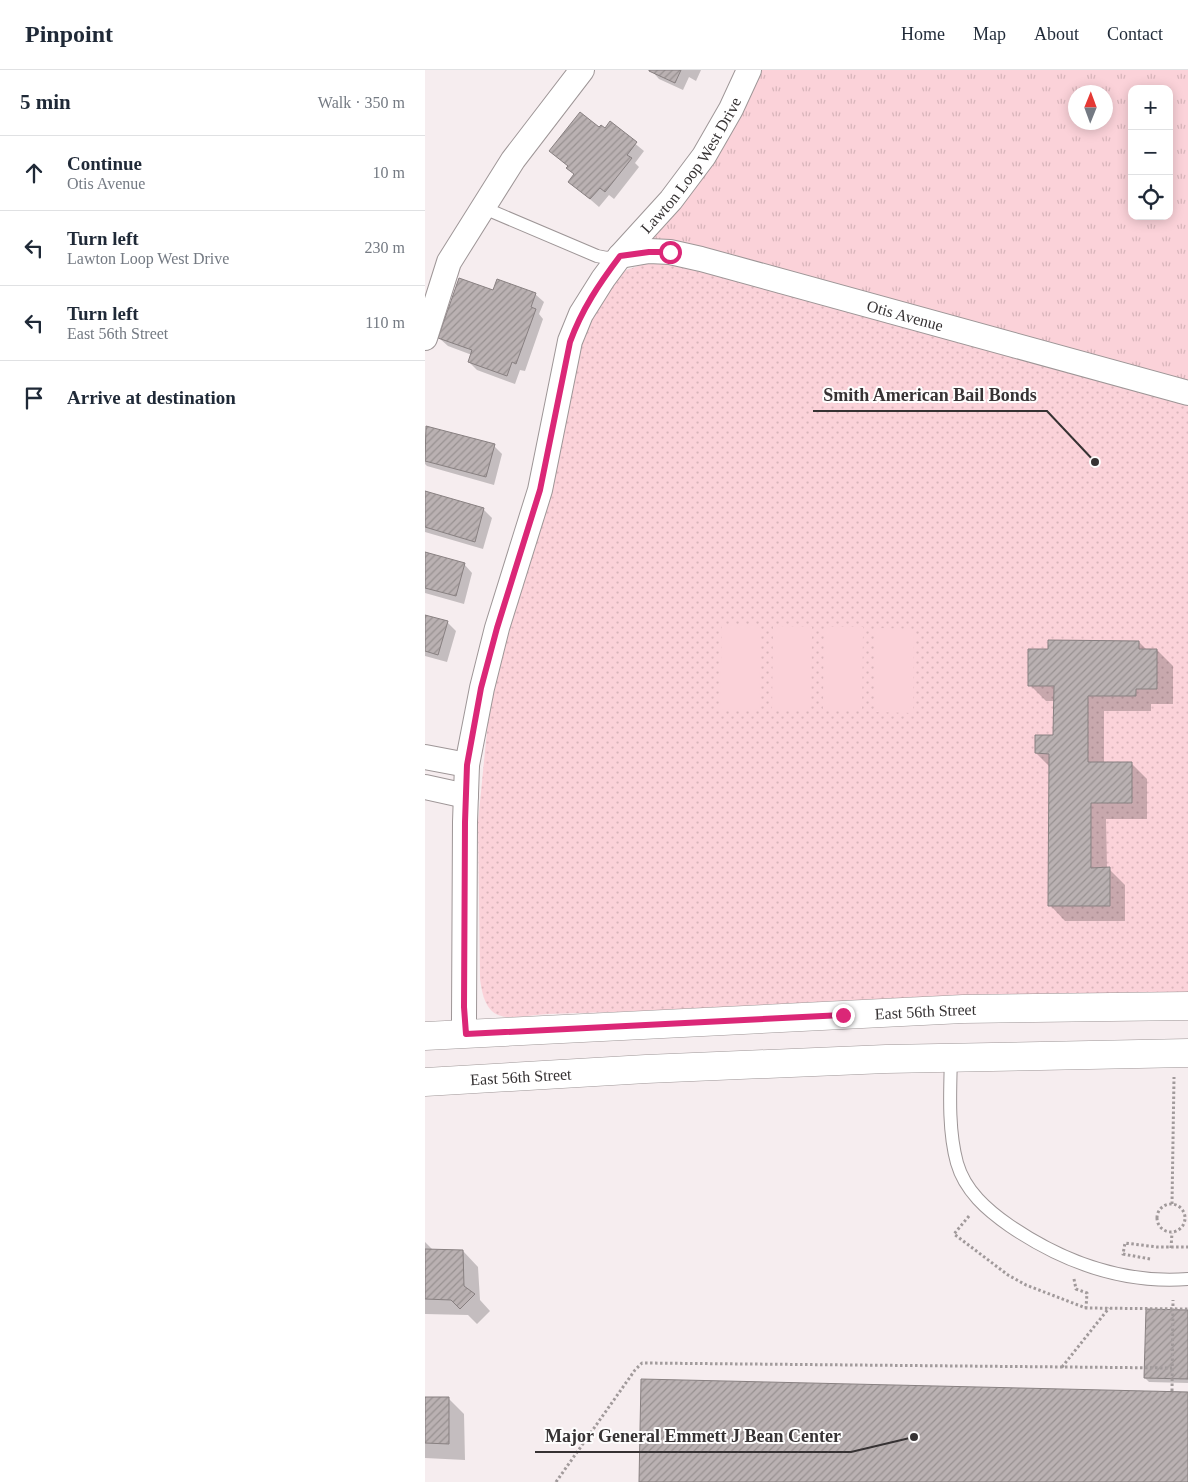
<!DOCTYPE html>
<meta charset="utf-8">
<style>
body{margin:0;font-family:Georgia,serif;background:#f2f2f3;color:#1f2937}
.controls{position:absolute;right:15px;top:15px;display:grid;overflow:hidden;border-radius:10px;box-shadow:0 2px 12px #0003}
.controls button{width:45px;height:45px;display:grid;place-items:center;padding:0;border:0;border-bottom:1px solid #e0e1e3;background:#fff;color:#1f2937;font:25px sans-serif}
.compass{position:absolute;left:643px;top:15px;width:45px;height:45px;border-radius:50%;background:#fff;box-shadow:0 2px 12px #0003;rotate:1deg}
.stop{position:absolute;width:15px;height:15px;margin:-11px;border:4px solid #db2777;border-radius:50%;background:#fff}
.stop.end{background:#db2777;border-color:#fff;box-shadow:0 1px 5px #0008}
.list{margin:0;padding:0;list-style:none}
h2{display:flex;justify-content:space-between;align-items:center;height:65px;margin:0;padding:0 20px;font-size:21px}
h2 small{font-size:16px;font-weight:400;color:#747a83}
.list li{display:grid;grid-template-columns:32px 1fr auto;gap:15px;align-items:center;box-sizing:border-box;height:75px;padding:0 20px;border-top:1px solid #e0e1e3}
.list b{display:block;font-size:19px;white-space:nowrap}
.list p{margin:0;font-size:16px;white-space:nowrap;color:#747a83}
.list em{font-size:16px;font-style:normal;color:#747a83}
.icon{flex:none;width:28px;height:28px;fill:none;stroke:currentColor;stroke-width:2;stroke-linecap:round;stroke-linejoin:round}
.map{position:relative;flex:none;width:763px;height:1412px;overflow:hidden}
header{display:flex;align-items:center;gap:30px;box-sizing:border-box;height:70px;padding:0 25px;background:#fff;border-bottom:1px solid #e0e1e3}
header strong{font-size:24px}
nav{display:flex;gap:28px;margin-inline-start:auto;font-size:18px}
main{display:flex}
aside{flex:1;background:#fff}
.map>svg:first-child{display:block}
.grass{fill:url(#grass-dots)}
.park{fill:url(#park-tufts);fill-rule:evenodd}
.pitch{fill:#fbd2d9}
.shadow{fill:#0003}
.building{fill:url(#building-hatch);stroke:#888081}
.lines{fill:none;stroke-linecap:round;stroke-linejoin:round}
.service-casing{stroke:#9e9697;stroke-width:14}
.minor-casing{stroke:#9e9697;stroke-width:26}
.primary-casing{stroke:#9e9697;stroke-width:29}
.path{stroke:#a19a9b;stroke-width:3;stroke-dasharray:2.5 2.5;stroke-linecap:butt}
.service{stroke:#fff;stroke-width:12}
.minor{stroke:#fff;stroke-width:24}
.primary{stroke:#fff;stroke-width:28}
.route{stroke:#db2777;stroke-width:6}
.labels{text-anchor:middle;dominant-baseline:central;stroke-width:4;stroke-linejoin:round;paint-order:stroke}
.street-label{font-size:16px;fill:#363233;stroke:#fefdfd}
.leader{fill:none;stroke:#363233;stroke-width:2}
.callout-dot{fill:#363233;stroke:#fefdfd;stroke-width:2}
.callout-label{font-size:18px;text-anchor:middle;font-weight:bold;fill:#363233;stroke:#fefdfd;stroke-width:4;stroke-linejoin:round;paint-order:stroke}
</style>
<header>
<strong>Pinpoint</strong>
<nav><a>Home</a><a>Map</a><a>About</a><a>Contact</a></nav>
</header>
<main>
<aside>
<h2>5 min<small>Walk · 350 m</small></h2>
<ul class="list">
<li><svg class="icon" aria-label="ahead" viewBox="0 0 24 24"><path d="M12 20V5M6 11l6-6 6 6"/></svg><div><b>Continue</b><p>Otis Avenue</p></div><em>10 m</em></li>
<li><svg class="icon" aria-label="left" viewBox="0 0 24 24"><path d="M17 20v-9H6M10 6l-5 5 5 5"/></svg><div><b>Turn left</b><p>Lawton Loop West Drive</p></div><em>230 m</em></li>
<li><svg class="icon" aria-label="left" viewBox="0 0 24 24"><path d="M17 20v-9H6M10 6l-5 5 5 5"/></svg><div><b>Turn left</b><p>East 56th Street</p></div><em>110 m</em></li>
<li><svg class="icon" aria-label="arrive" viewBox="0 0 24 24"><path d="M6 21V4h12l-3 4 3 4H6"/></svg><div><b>Arrive at destination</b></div></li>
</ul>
</aside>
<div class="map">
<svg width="763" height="1412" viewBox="0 0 763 1412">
<defs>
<pattern id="grass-dots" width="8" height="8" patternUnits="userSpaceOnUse" patternTransform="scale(1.25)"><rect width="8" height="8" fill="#fbd2d9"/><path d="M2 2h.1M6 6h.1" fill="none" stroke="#d8b5bb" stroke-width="1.8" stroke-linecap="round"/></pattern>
<pattern id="park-tufts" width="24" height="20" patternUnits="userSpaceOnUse" patternTransform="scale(1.25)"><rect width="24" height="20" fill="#fbd2d9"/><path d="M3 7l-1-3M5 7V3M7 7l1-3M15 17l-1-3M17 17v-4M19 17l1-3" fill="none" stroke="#d8b5bb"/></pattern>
<pattern id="building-hatch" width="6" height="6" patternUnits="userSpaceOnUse" patternTransform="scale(1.25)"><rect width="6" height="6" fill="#bab1b2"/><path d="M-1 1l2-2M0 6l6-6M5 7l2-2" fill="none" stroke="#989191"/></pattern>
</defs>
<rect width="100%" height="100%" fill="#f6edef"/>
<path class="grass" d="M 226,192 L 246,193 L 763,334 L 763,925 L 122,944 C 83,947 61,958 55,909 L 53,752 L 64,641 L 77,571 L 159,260 L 179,224 L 201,200 Z"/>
<path class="park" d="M 324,0 L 763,0 L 763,323 L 276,189 L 195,186 L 246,130 ZM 707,19 L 744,19 L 744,146 L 707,146 ZM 650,22 L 680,22 L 680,52 L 650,52 Z"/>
<path class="pitch" d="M 297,555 L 336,556 L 334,640 L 295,639 Z
M 348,556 L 387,557 L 386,641 L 347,640 Z
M 399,557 L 438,557 L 437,641 L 398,640 Z
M 450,558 L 489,559 L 488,643 L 449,642 Z"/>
<path class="shadow" d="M 226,0 L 276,0 L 271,11 L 264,7 L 258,20 L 234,9 Z
M 185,53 L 219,81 L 210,93 L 214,97 L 189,129 L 184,125 L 174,137 L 144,111 L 150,105 L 144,97 L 126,81 L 174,59 L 180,59 Z
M 68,222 L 110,224 L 119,232 L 114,244 L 118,249 L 100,301 L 95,300 L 90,314 L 52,300 L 44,292 L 47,285 L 23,276 L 14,268 Z
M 2,357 L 69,376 L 77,384 L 69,415 L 2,396 L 0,394 L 0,366 Z
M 0,422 L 59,440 L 67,448 L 58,479 L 0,462 Z
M 0,484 L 39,494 L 47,503 L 39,534 L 0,523 Z
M 0,546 L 22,552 L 31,561 L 22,592 L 0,586 Z
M 714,572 L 722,580 L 732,580 L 748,596 L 748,634 L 726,634 L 726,641 L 679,641 L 679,693 L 706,693 L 722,709 L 722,749 L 681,749 L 682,799 L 684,799 L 700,815 L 700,851 L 640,851 L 625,835 L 625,697 L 611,683 L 630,667 L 630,631 L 621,631 L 605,615 L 624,580 Z
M 0,1172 L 9,1181 L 38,1181 L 53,1197 L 55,1230 L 65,1241 L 52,1254 L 43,1245 L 0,1244 Z
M 763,1241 L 763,1313 L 724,1312 L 720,1308 Z
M 0,1328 L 23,1328 L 39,1344 L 40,1390 L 0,1388 Z"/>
<path class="building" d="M 224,0 L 256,0 L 250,13 L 224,1 Z
M 155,42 L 174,57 L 176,55 L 180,58 L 185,51 L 212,72 L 202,85 L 207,88 L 180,122 L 175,118 L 165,129 L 143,112 L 149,104 L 141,98 L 143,96 L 124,81 Z
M 34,208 L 68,220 L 72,209 L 111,223 L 106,237 L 111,239 L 91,294 L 87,292 L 82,306 L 43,292 L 47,280 L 13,268 Z
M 1,356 L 70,374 L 61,407 L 0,391 Z
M 0,421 L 59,438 L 50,472 L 0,457 Z
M 0,482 L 40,493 L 31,526 L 0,518 Z
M 0,545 L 23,551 L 13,585 L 0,581 Z
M 623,570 L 714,571 L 714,579 L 732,579 L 732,619 L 711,619 L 711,626 L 663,626 L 663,692 L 707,692 L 707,733 L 666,733 L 666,798 L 685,797 L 685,836 L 623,836 L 624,684 L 610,683 L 610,665 L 628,665 L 629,616 L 603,616 L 603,579 L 623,579 Z
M 0,1179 L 38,1180 L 39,1216 L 50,1224 L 35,1239 L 26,1230 L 0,1229 Z
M 721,1239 L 763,1240 L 763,1309 L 719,1308 Z
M 216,1309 L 763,1322 L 763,1412 L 214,1412 Z
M 0,1327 L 24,1327 L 24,1374 L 0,1373 Z"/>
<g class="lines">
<defs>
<path id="service" d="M 59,138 L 172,186 L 182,188 L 195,186
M 526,988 C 525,1022 523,1060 532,1093 C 540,1121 562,1140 585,1156 C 638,1192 698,1214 763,1209"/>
<g id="minor">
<path id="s1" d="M 195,186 L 224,181 L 245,182 L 276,189 L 763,323"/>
<path d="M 0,268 L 24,192 L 88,90 L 157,0"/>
<path d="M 0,687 L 42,695"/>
<path d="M 0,717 L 41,726"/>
<path id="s2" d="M 41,964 L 39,950 L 40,752 L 42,695 L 57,618 L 72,558 L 115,420 L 145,271 L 156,244 L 178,209 L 195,186 L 246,130 L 279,86 L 306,39 L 324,0"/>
</g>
<g id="primary">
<path id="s3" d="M 0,966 L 538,939 L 763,936"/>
<path id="s4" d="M 0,1012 L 221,999 L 461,989 L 763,983"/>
</g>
</defs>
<use href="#service" class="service-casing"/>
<use href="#minor" class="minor-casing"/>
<use href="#primary" class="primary-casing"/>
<path class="path" d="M732 1148a14 14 0 1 1 28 0a14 14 0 1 1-28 0Z
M 747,1134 L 749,1007
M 544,1146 L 529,1164 L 583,1205 L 601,1215 L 653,1235 L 661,1238 L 763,1239
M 746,1178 L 747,1163
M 725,1189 L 698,1184 L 700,1173 L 732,1177 L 763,1177
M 649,1209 L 651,1219 L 662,1223 L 661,1238
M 637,1297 L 684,1238
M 747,1321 L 748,1230
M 131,1412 L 210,1300 L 217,1293 L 747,1298"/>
<use href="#service" class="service"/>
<use href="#minor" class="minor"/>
<use href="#primary" class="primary"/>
</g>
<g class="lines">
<path class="route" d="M 245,182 L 224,182 L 195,186 C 174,214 157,239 145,272 L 115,420 L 72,558 L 56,618 L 42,695 L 40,752 L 39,937 L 41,964 L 418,945"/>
</g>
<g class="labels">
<g class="street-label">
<text stroke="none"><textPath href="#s2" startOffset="921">Lawton Loop West Drive</textPath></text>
<text stroke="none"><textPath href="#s1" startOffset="294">Otis Avenue</textPath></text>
<text stroke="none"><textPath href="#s3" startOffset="501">East 56th Street</textPath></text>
<text stroke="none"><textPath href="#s4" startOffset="96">East 56th Street</textPath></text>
</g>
</g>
<path class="leader" d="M670 392L622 341H388M489 1367L426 1382H110"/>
<g class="callout-dot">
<circle cx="670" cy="392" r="5"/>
<circle cx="489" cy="1367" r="5"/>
</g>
<g class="callout-label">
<text x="505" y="331">Smith American Bail Bonds</text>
<text x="268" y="1372">Major General Emmett J Bean Center</text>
</g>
</svg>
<div class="controls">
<button>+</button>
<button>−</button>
<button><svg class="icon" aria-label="locate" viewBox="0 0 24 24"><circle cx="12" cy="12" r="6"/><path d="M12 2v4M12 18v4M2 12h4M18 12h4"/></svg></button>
</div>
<svg class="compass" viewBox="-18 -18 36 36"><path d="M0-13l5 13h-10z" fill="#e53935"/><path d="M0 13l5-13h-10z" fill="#747a83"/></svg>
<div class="stop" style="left:245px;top:182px"></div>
<div class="stop end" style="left:418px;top:945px"></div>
</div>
</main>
